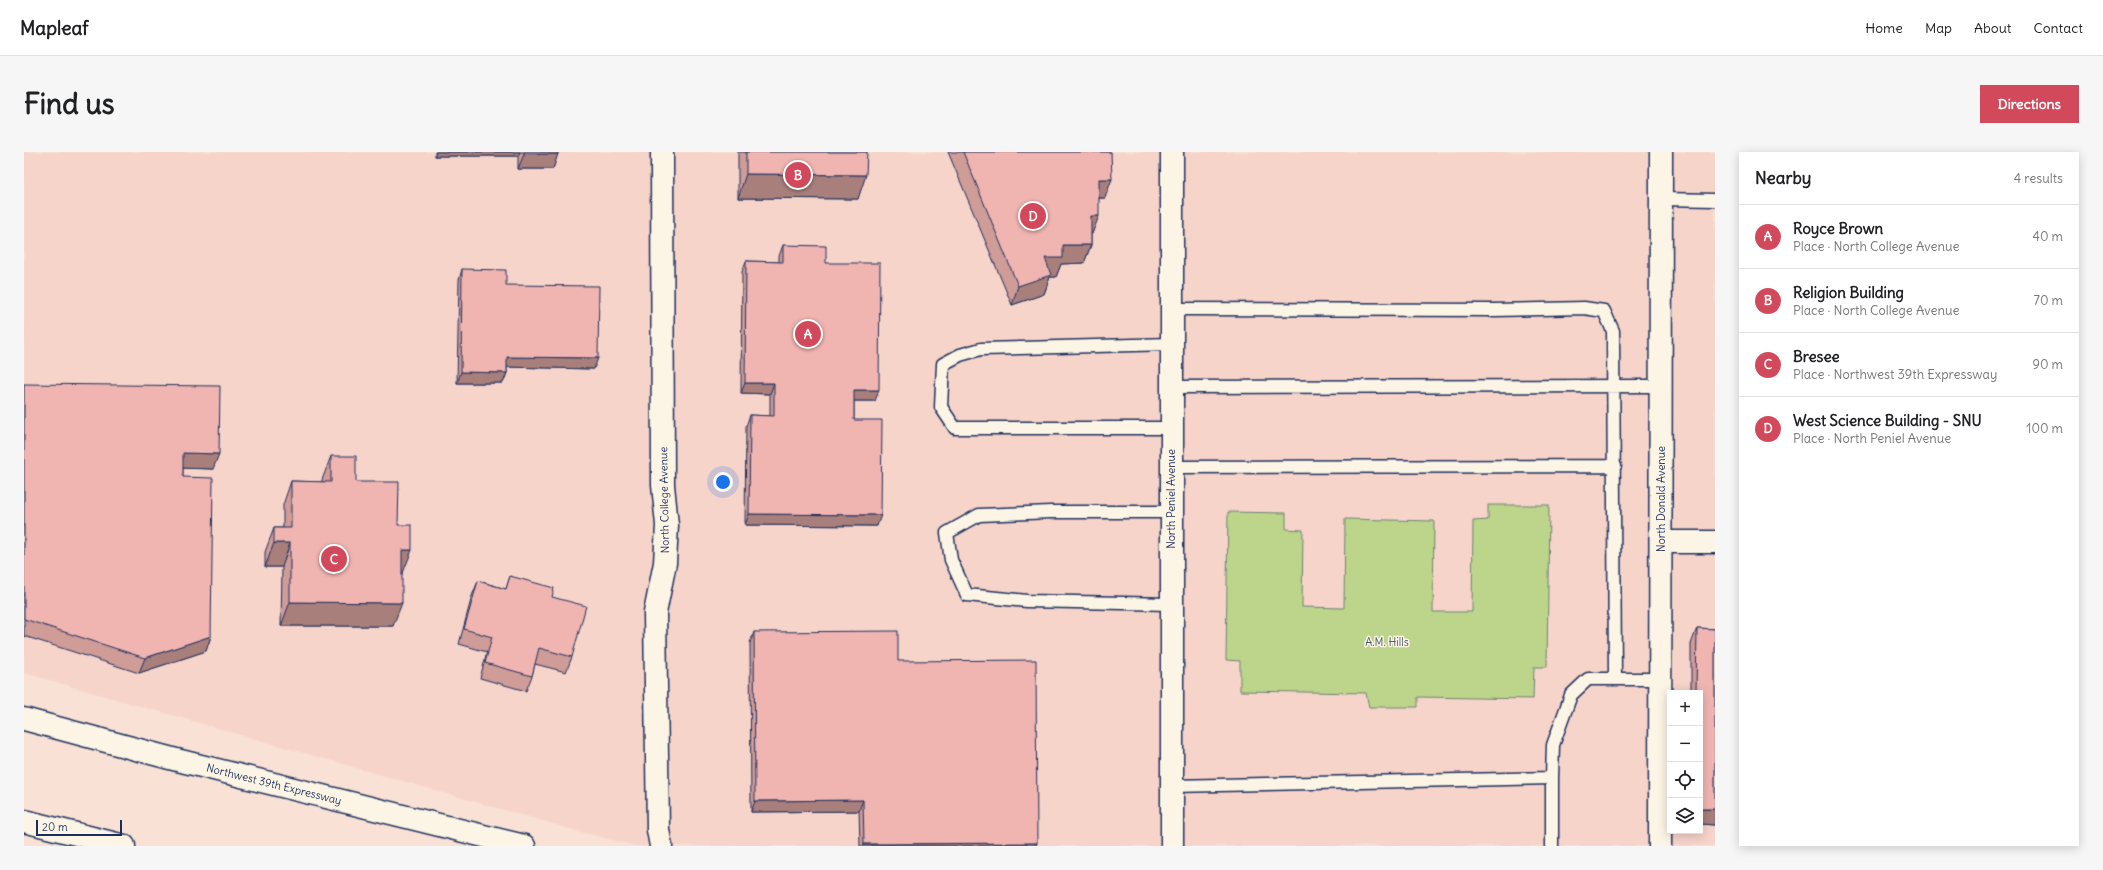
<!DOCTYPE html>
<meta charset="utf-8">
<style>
body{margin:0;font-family:Delius,sans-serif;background:#f6f6f6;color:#202124}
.controls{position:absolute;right:12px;bottom:12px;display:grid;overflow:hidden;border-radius:0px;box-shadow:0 2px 10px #0003}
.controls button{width:36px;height:36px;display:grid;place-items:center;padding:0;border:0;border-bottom:1px solid #e0e0e0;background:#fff;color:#202124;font:20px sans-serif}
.scale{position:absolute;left:12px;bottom:10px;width:86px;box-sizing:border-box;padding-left:4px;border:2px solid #1b2f5e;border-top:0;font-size:11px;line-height:14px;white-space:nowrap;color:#1b2f5e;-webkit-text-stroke:3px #fcf5e5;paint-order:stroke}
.you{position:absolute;left:699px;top:330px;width:14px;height:14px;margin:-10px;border:3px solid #fff;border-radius:50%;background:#1a73e8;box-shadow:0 0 0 6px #1a73e833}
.badge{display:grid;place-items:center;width:26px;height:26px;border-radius:50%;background:#d1495b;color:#fff;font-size:13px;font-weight:700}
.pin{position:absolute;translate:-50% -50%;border:2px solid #fff;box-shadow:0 1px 4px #0006}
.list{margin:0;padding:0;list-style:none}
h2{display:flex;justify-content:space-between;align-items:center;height:52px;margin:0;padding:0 16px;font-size:17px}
h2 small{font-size:13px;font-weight:400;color:#757577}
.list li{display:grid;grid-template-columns:26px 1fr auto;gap:12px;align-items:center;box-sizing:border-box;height:64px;padding:0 16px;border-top:1px solid #e0e0e0}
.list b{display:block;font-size:15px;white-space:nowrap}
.list p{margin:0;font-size:13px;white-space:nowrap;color:#757577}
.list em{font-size:13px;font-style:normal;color:#757577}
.icon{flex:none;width:22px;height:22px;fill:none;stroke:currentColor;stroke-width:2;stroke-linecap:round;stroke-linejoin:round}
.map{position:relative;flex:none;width:1691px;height:694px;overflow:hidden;border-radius:0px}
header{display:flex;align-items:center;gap:24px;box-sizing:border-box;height:56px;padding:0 20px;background:#fff;border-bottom:1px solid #e0e0e0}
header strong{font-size:19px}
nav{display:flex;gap:22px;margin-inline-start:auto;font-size:14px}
.intro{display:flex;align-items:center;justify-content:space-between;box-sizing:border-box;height:96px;padding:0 24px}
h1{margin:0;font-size:28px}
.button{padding:10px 18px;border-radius:0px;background:#d1495b;color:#fff;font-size:14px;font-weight:700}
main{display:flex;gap:24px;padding:0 24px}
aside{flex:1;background:#fff;border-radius:0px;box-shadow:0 2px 10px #0003}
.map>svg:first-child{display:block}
.built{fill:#f7d4ca;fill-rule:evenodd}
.green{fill:#bcd58b;stroke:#6c8274}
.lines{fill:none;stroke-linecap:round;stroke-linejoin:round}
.lane-casing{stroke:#1b2f5e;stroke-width:15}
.street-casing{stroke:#1b2f5e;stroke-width:25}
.highway-casing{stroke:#1b2f5e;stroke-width:25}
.lane{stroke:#fcf5e5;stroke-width:12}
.street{stroke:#fcf5e5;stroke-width:22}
.highway{stroke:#fcf5e5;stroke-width:22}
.wall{fill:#cf9c98;stroke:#1b2f5e}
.shaded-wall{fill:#a97f7c;stroke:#1b2f5e}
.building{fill:#f1b5b1;stroke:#1b2f5e}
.labels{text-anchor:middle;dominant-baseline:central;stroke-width:3;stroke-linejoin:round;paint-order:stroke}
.street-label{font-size:11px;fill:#1b2f5e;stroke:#fcf5e5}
.park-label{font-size:11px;fill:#435869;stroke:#fcf5e5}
</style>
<header>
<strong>Mapleaf</strong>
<nav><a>Home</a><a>Map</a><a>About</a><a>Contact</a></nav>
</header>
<div class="intro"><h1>Find us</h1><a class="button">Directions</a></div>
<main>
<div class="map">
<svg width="1691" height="694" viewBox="0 0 1691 694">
<rect width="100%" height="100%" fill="#f9e2d5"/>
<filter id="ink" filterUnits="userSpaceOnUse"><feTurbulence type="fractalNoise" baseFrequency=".025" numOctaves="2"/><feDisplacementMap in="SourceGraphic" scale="8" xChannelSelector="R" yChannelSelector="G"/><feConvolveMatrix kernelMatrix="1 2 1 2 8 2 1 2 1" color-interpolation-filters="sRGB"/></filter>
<g filter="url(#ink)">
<path class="built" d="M 0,0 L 1691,0 L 1691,694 L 612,694 L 553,679 L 0,521 ZM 1646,541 L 1676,541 L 1676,679 L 1646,679 Z"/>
<path class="green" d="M 1464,353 L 1525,353 L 1523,515 L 1510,515 L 1509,547 L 1394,545 L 1394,555 L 1345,555 L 1342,541 L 1216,539 L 1216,509 L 1202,508 L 1204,360 L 1262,361 L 1262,377 L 1279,378 L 1278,455 L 1320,456 L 1321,367 L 1410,369 L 1409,460 L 1448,460 L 1449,369 L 1464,368 Z"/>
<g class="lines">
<defs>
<path id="lane" d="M 1637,47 L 1691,48
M 1148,157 L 1470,158 L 1560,156 L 1580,159 L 1589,179 L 1591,527
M 1147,235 L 1637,234
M 1147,276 L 931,276 L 917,255 L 919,212 L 936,203 L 957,197 L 1147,192
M 1147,315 L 1591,314
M 1147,360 L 1026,360 L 955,363 L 923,381 L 927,408 L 943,443 L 1003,449 L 1147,452
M 1528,626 L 1529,593 L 1547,543 L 1564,527 L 1636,527
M 1148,634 L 1528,626 L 1528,694"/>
<path id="street" d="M 1637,390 L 1691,390
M 637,694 L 634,678 L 631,461 L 641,411 L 643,373 L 639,333 L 638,0
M 1148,694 L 1148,0
M 1636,694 L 1637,0"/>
<path id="highway" d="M 0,567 L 149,607 L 500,694
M 0,669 L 100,694"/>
</defs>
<use href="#lane" class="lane-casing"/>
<use href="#street" class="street-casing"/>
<use href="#highway" class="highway-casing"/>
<use href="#lane" class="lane"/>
<use href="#street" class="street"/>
<use href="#highway" class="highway"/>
</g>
<path class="wall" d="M 411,0 L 534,0 L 529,17 L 494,17 L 494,4 L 411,4 Z
M 714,0 L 843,0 L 834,47 L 714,46 Z
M 924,0 L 1087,0 L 1081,46 L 1075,46 L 1068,82 L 1067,82 L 1067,93 L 1060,111 L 1037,112 L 1032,125 L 1026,125 L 1020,142 L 988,153 Z
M 759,93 L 802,111 L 851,249 L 830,249 L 830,268 L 853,374 L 721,373 L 722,274 L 726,263 L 746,264 L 746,242 L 717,241 L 718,120 L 722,109 L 755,110 L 755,104 Z
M 438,117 L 482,133 L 570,217 L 483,215 L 483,221 L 479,231 L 433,231 L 435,128 Z
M 0,232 L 189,317 L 159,316 L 159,325 L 187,484 L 182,499 L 115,521 L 0,484 Z
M 307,304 L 374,373 L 379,421 L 378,421 L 369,474 L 257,474 L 258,415 L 241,415 L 241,400 L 250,376 L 259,376 L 259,353 L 267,329 L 298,330 L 298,328 Z
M 486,424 L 528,445 L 548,505 L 542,520 L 511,512 L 508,524 L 502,539 L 456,526 L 463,500 L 435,492 L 448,444 L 454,429 L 482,437 Z
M 1673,476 L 1691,477 L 1691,673 L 1676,672 L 1676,541 L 1667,541 L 1667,492 Z
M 730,480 L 874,509 L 1012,694 L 836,694 L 835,659 L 727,660 L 726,491 Z"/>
<path class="shaded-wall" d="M 412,0 L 496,0 L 494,4 L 411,4 Z
M 500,2 L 534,2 L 529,17 L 494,17 Z
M 722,22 L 842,23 L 834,47 L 714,46 Z
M 1075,27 L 1088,27 L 1081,46 L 1068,46 Z
M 1067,64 L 1075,64 L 1068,82 L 1060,82 Z
M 1039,93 L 1067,93 L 1060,111 L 1037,112 L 1032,125 L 1026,125 L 1020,142 L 988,153 L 994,134 L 1021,106 Z
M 483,205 L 574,206 L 570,217 L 479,215 Z
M 437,220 L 483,221 L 479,231 L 433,231 Z
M 721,231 L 750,231 L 746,242 L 717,241 Z
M 830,238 L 855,238 L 851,249 L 827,249 Z
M 159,301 L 195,302 L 189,317 L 154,316 Z
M 725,362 L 857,363 L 853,374 L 721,373 Z
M 250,391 L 266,391 L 258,415 L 241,415 Z
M 378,398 L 388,398 L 379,421 L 369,421 Z
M 266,450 L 378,451 L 369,474 L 257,474 Z
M 187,484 L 182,499 L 115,521 L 121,506 Z
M 839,648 L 835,659 L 727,660 L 731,649 Z
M 1676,657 L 1691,657 L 1691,673 L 1676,672 Z
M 1013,691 L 1012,694 L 839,694 L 840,692 Z"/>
<path class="building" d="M 500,0 L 534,0 L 534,2 L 500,2 Z
M 722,0 L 843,0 L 842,23 L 722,22 Z
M 939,0 L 1087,0 L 1088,27 L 1075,27 L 1075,64 L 1067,64 L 1067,93 L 1039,93 L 1039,106 L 1021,106 L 1027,123 L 994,134 Z
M 759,93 L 802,94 L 802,111 L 856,111 L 855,238 L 830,238 L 830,268 L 858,268 L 857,363 L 725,362 L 726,263 L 750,264 L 750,231 L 721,231 L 722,109 L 759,110 Z
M 438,117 L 482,118 L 482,133 L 575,134 L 574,206 L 483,205 L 483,221 L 437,220 Z
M 0,232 L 196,234 L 195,302 L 159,301 L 159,325 L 189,326 L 187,484 L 121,506 L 0,467 Z
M 307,304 L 332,304 L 332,330 L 375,330 L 374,373 L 388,373 L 388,398 L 378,398 L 378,451 L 266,450 L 266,391 L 250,391 L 250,376 L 267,376 L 267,329 L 307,330 Z
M 486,424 L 530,436 L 528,445 L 562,454 L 548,505 L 515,496 L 508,524 L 461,511 L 468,485 L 440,477 L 454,429 L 482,437 Z
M 1673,476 L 1691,477 L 1691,657 L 1676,657 L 1676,541 L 1672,541 Z
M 874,479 L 874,509 L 1012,508 L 1013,691 L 840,692 L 839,648 L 731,649 L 730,480 Z"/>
</g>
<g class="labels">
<g class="street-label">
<text transform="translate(1147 347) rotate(-90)">North Peniel Avenue</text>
<text transform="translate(1637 347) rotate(-90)">North Donald Avenue</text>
<text transform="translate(640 348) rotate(-91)">North College Avenue</text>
<text transform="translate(250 632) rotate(14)">Northwest 39th Expressway</text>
</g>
<g class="park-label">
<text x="1363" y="490">A.M. Hills</text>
</g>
</g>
</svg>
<div class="controls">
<button>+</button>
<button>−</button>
<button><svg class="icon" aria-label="locate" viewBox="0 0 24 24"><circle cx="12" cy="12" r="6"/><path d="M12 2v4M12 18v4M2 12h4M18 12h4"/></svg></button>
<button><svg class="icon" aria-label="layers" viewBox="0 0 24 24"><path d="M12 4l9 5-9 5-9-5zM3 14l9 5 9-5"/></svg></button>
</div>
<div class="scale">20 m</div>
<div class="you"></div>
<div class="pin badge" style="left:784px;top:182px">A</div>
<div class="pin badge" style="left:774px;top:23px">B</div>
<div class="pin badge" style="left:310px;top:407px">C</div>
<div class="pin badge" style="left:1009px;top:64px">D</div>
</div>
<aside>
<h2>Nearby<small>4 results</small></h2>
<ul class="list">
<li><span class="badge">A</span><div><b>Royce Brown</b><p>Place · North College Avenue</p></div><em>40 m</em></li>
<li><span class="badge">B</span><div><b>Religion Building</b><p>Place · North College Avenue</p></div><em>70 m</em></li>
<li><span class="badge">C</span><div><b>Bresee</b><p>Place · Northwest 39th Expressway</p></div><em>90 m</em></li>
<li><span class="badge">D</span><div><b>West Science Building - SNU</b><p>Place · North Peniel Avenue</p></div><em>100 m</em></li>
</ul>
</aside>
</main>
